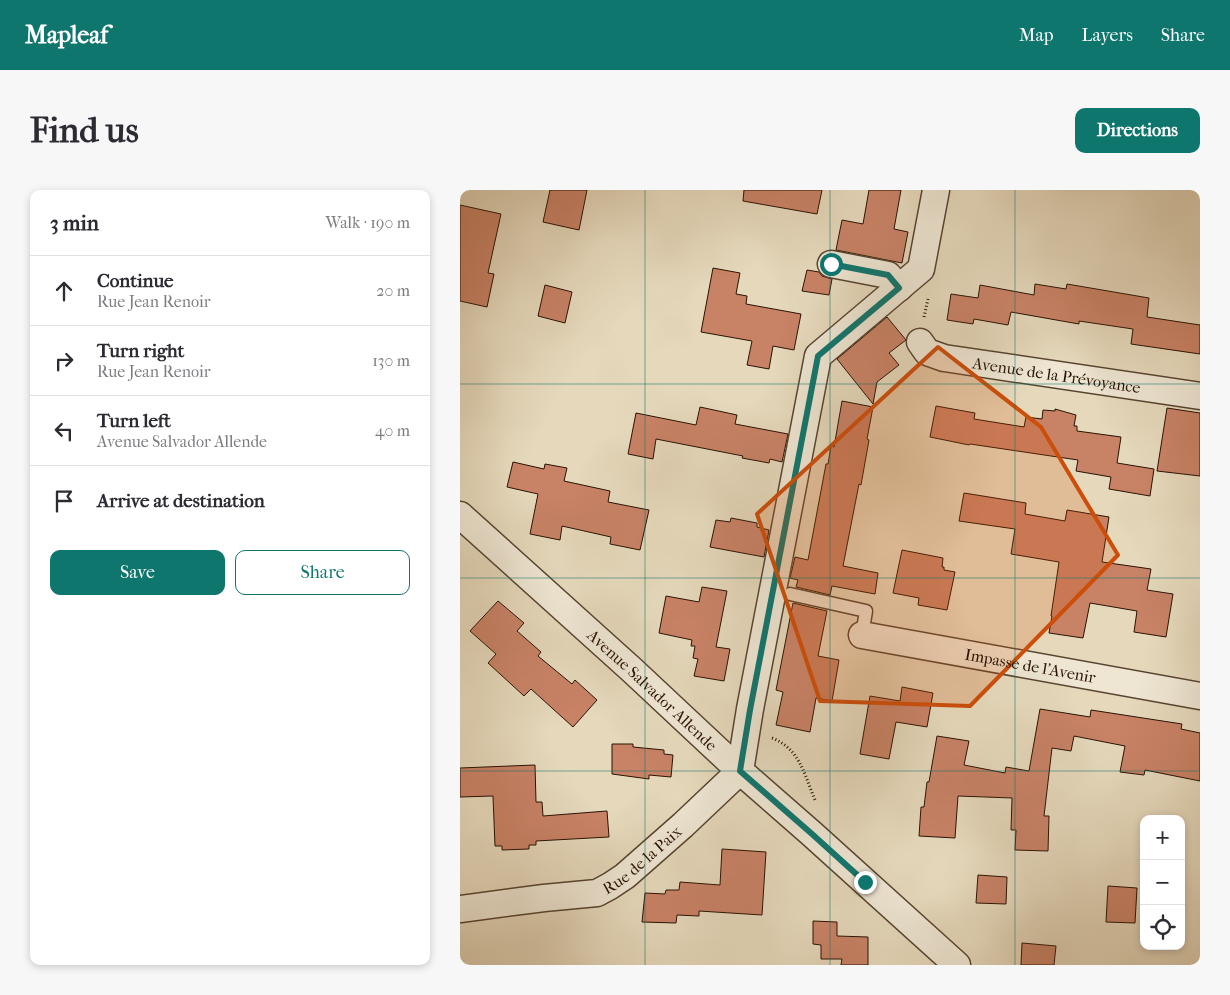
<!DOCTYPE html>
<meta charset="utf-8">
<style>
body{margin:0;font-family:"IM FELL French Canon",serif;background:#f7f7f7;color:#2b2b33}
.controls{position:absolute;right:15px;bottom:15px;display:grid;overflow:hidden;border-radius:10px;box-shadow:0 2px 8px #0003}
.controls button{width:45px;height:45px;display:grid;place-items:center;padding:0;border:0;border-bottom:1px solid #e1e1e2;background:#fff;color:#2b2b33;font:25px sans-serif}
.stop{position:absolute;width:15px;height:15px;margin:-11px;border:4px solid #0f766e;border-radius:50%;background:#fff}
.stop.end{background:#0f766e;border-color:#fff;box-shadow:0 1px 5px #0008}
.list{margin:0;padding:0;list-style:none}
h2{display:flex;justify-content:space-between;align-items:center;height:65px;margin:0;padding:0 20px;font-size:21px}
h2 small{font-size:16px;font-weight:400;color:#7c7c81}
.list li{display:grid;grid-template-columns:32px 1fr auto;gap:15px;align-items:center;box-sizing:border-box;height:70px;padding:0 20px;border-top:1px solid #e1e1e2}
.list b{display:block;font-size:19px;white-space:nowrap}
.list p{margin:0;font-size:16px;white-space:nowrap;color:#7c7c81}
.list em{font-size:16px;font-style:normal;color:#7c7c81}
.actions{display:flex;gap:10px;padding:15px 20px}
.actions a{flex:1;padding:11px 0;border:1px solid #0f766e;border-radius:10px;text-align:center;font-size:18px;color:#0f766e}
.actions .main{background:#0f766e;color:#fff}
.icon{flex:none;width:28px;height:28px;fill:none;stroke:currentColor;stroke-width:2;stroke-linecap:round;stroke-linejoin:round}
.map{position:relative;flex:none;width:740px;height:775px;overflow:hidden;border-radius:10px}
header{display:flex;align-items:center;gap:30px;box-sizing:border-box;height:70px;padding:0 25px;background:#0f766e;color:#fff}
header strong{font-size:24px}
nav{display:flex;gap:28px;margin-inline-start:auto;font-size:18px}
.intro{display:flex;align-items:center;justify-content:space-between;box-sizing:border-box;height:120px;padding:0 30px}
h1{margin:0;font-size:35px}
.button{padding:12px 22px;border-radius:10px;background:#0f766e;color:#fff;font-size:18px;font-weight:700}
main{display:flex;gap:30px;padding:0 30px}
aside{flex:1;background:#fff;border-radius:10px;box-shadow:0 2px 8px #0003}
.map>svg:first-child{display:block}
.building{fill:#c88266;stroke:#2a1303}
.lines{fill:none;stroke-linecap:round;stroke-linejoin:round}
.service-casing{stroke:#594431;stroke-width:15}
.minor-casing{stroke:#594431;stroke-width:29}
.path{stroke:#2a1303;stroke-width:3;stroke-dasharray:1 2.5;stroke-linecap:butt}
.service{stroke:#eee6d3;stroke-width:12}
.minor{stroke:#eee6d3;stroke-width:26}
.route{stroke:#0f766e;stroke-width:6}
.marked{fill:#cc4e0b;fill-opacity:0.2;stroke:#cc4e0b;stroke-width:4;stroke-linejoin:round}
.grid{fill:none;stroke:#0f766e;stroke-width:1;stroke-opacity:0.55}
.labels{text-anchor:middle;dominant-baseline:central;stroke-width:5;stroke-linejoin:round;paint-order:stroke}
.street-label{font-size:16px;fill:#2a1303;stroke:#eee6d3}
</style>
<header>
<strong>Mapleaf</strong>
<nav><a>Map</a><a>Layers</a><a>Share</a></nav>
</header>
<div class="intro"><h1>Find us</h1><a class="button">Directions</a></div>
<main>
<aside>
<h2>3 min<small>Walk · 190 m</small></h2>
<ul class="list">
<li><svg class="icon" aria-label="ahead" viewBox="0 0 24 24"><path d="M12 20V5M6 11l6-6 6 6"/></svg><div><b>Continue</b><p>Rue Jean Renoir</p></div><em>20 m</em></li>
<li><svg class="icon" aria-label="right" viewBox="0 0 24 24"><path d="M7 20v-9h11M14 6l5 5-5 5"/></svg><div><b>Turn right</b><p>Rue Jean Renoir</p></div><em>130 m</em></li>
<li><svg class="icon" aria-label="left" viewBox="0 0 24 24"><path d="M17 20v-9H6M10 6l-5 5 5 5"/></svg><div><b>Turn left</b><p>Avenue Salvador Allende</p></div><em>40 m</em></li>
<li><svg class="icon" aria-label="arrive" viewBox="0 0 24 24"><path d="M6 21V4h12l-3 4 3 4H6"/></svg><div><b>Arrive at destination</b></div></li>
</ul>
<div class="actions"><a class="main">Save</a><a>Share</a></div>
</aside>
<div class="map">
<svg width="740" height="775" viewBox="0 0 740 775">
<rect width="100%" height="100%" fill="#e5d8bb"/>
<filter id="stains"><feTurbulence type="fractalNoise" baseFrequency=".004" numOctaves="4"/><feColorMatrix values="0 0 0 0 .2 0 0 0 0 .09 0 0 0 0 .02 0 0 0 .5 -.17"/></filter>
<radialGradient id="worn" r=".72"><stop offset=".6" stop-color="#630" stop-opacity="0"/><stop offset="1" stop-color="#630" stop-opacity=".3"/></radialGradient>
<path class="building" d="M 90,0 L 127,0 L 119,40 L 83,32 Z
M 284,0 L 362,0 L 357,24 L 283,11 Z
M 409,0 L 441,0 L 434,39 L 448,42 L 442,73 L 376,60 L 382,30 L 403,34 Z
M 0,15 L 41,24 L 28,83 L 34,84 L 27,117 L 0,111 Z
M 253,78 L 280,83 L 276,104 L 287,106 L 286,114 L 341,124 L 334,160 L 313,156 L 309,179 L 287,175 L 292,151 L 241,142 Z
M 347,80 L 359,82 L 362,86 L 372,89 L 369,105 L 342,101 Z
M 575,94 L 606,99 L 607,94 L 689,108 L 687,127 L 740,135 L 740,164 L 671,154 L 673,139 L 619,131 L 619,134 L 551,122 L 548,135 L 514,129 L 513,134 L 487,130 L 491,104 L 518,108 L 520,95 L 574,105 Z
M 85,95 L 112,102 L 105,133 L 78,126 Z
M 427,127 L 446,150 L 429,163 L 439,175 L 417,192 L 413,214 L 377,169 Z
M 382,211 L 413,217 L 407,249 L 409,250 L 401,295 L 399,294 L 383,376 L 418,383 L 415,404 L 372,396 L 370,405 L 336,397 L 338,390 L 330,388 L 335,367 L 348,370 L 366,274 L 368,274 L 371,256 L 374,257 Z
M 476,216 L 515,223 L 514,229 L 564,237 L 566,227 L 582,229 L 583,220 L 595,221 L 595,219 L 616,225 L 614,236 L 617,236 L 617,241 L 661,247 L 657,273 L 694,279 L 690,306 L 649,299 L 651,287 L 616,281 L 618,270 L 510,254 L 509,255 L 470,247 Z
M 240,217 L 277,225 L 275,234 L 328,244 L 322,272 L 310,269 L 309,273 L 282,268 L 283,266 L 196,249 L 193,269 L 168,264 L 176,223 L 236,235 Z
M 707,218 L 740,223 L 740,286 L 697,281 Z
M 53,272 L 84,279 L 85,274 L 107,278 L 104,291 L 150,301 L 148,312 L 189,320 L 180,360 L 150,354 L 151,347 L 102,336 L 100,350 L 70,344 L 78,304 L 47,297 Z
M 504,303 L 566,313 L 565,324 L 605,331 L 607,320 L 649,327 L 642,372 L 691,379 L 687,400 L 713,404 L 706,447 L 674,442 L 677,421 L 630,413 L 623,448 L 589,443 L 592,426 L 591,426 L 599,372 L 551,364 L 555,339 L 499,331 Z
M 271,328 L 297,333 L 297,337 L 309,340 L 304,367 L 250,357 L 256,330 L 270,332 Z
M 442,360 L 483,368 L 482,377 L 484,377 L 484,380 L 495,382 L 487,420 L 458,415 L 459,408 L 433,403 Z
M 242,397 L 267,401 L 256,457 L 270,459 L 264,491 L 234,486 L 238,469 L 233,468 L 235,456 L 231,456 L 232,450 L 199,443 L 206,406 L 239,412 Z
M 38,411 L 64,433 L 57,441 L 81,462 L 78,466 L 112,494 L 115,490 L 137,510 L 113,537 L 71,499 L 64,506 L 28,473 L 36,464 L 10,441 Z
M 333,413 L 367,421 L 358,466 L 379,470 L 372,511 L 356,508 L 350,542 L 316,535 L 323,502 L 316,500 Z
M 442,497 L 473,503 L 467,537 L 436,532 L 429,569 L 400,564 L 410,506 L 440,511 Z
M 580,519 L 630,527 L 631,520 L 722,534 L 721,539 L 740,543 L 740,591 L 685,580 L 684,585 L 660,582 L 665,556 L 614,546 L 611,561 L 592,558 L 584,626 L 589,626 L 588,661 L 555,660 L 556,640 L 551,640 L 552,608 L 498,606 L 495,648 L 459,646 L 461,617 L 464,617 L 467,592 L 469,592 L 477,546 L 509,551 L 504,575 L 545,583 L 546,577 L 569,581 Z
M 152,554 L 173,554 L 173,557 L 204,560 L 204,564 L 213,565 L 211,587 L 189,585 L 189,589 L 152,584 Z
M 75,575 L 76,612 L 82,612 L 83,626 L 147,621 L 149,647 L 76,651 L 76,655 L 69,655 L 69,659 L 42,660 L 42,656 L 35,656 L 33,606 L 0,607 L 0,578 Z
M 262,659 L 306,662 L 302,725 L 239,721 L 239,726 L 217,725 L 216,733 L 182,732 L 185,703 L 205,704 L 206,700 L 219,700 L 220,692 L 260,695 Z
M 518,685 L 547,687 L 546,714 L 516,713 Z
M 648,696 L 677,698 L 675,733 L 646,732 Z
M 353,731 L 377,732 L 377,746 L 408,747 L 408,775 L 381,775 L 382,769 L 361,769 L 361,755 L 353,754 Z
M 562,753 L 596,756 L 594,775 L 561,775 Z"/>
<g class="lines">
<defs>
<path id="service" d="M 330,404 L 406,421 L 402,445"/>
<g id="minor">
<path d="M 371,74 L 428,85 L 439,98"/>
<path id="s1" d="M 460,152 L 467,162 L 484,168 L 740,206"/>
<path id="s2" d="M 0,325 L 172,480 L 280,581 L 352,644 L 497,775"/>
<path id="s3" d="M 402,445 L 740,506"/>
<path d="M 280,581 L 290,519 L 358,166 L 461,79 L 476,0"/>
<path id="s4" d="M 0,719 L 84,708 L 137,703 L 150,696 L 165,686 L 223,635 L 280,581"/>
</g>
</defs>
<use href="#service" class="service-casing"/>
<use href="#minor" class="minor-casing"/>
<path class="path" d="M 464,127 L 468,109
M 312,548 C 340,559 344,584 355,610"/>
<use href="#service" class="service"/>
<use href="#minor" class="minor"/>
</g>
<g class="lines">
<path class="route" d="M 371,74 L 428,85 L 439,98 L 358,166 L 290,520 L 280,581 L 352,644 L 405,692"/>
</g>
<path class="marked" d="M 478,157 L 581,237 L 658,365 L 510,516 L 360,511 L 297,324 Z"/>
<path class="grid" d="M 185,0 L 185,775M 370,0 L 370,775M 555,0 L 555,775M 0,194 L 740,194M 0,388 L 740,388M 0,581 L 740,581"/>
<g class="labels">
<g class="street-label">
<text stroke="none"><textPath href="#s1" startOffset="144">Avenue de la Prévoyance</textPath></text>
<text stroke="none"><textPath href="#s3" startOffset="171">Impasse de l'Avenir</textPath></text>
<text stroke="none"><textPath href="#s2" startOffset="260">Avenue Salvador Allende</textPath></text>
<text stroke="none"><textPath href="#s4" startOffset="194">Rue de la Paix</textPath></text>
</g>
</g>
<rect width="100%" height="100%" filter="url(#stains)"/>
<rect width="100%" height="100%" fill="url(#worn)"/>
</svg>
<div class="controls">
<button>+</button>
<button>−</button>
<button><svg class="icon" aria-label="locate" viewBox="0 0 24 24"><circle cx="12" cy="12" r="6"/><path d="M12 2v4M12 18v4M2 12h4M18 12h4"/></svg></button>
</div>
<div class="stop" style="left:371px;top:74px"></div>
<div class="stop end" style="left:405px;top:692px"></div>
</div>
</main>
